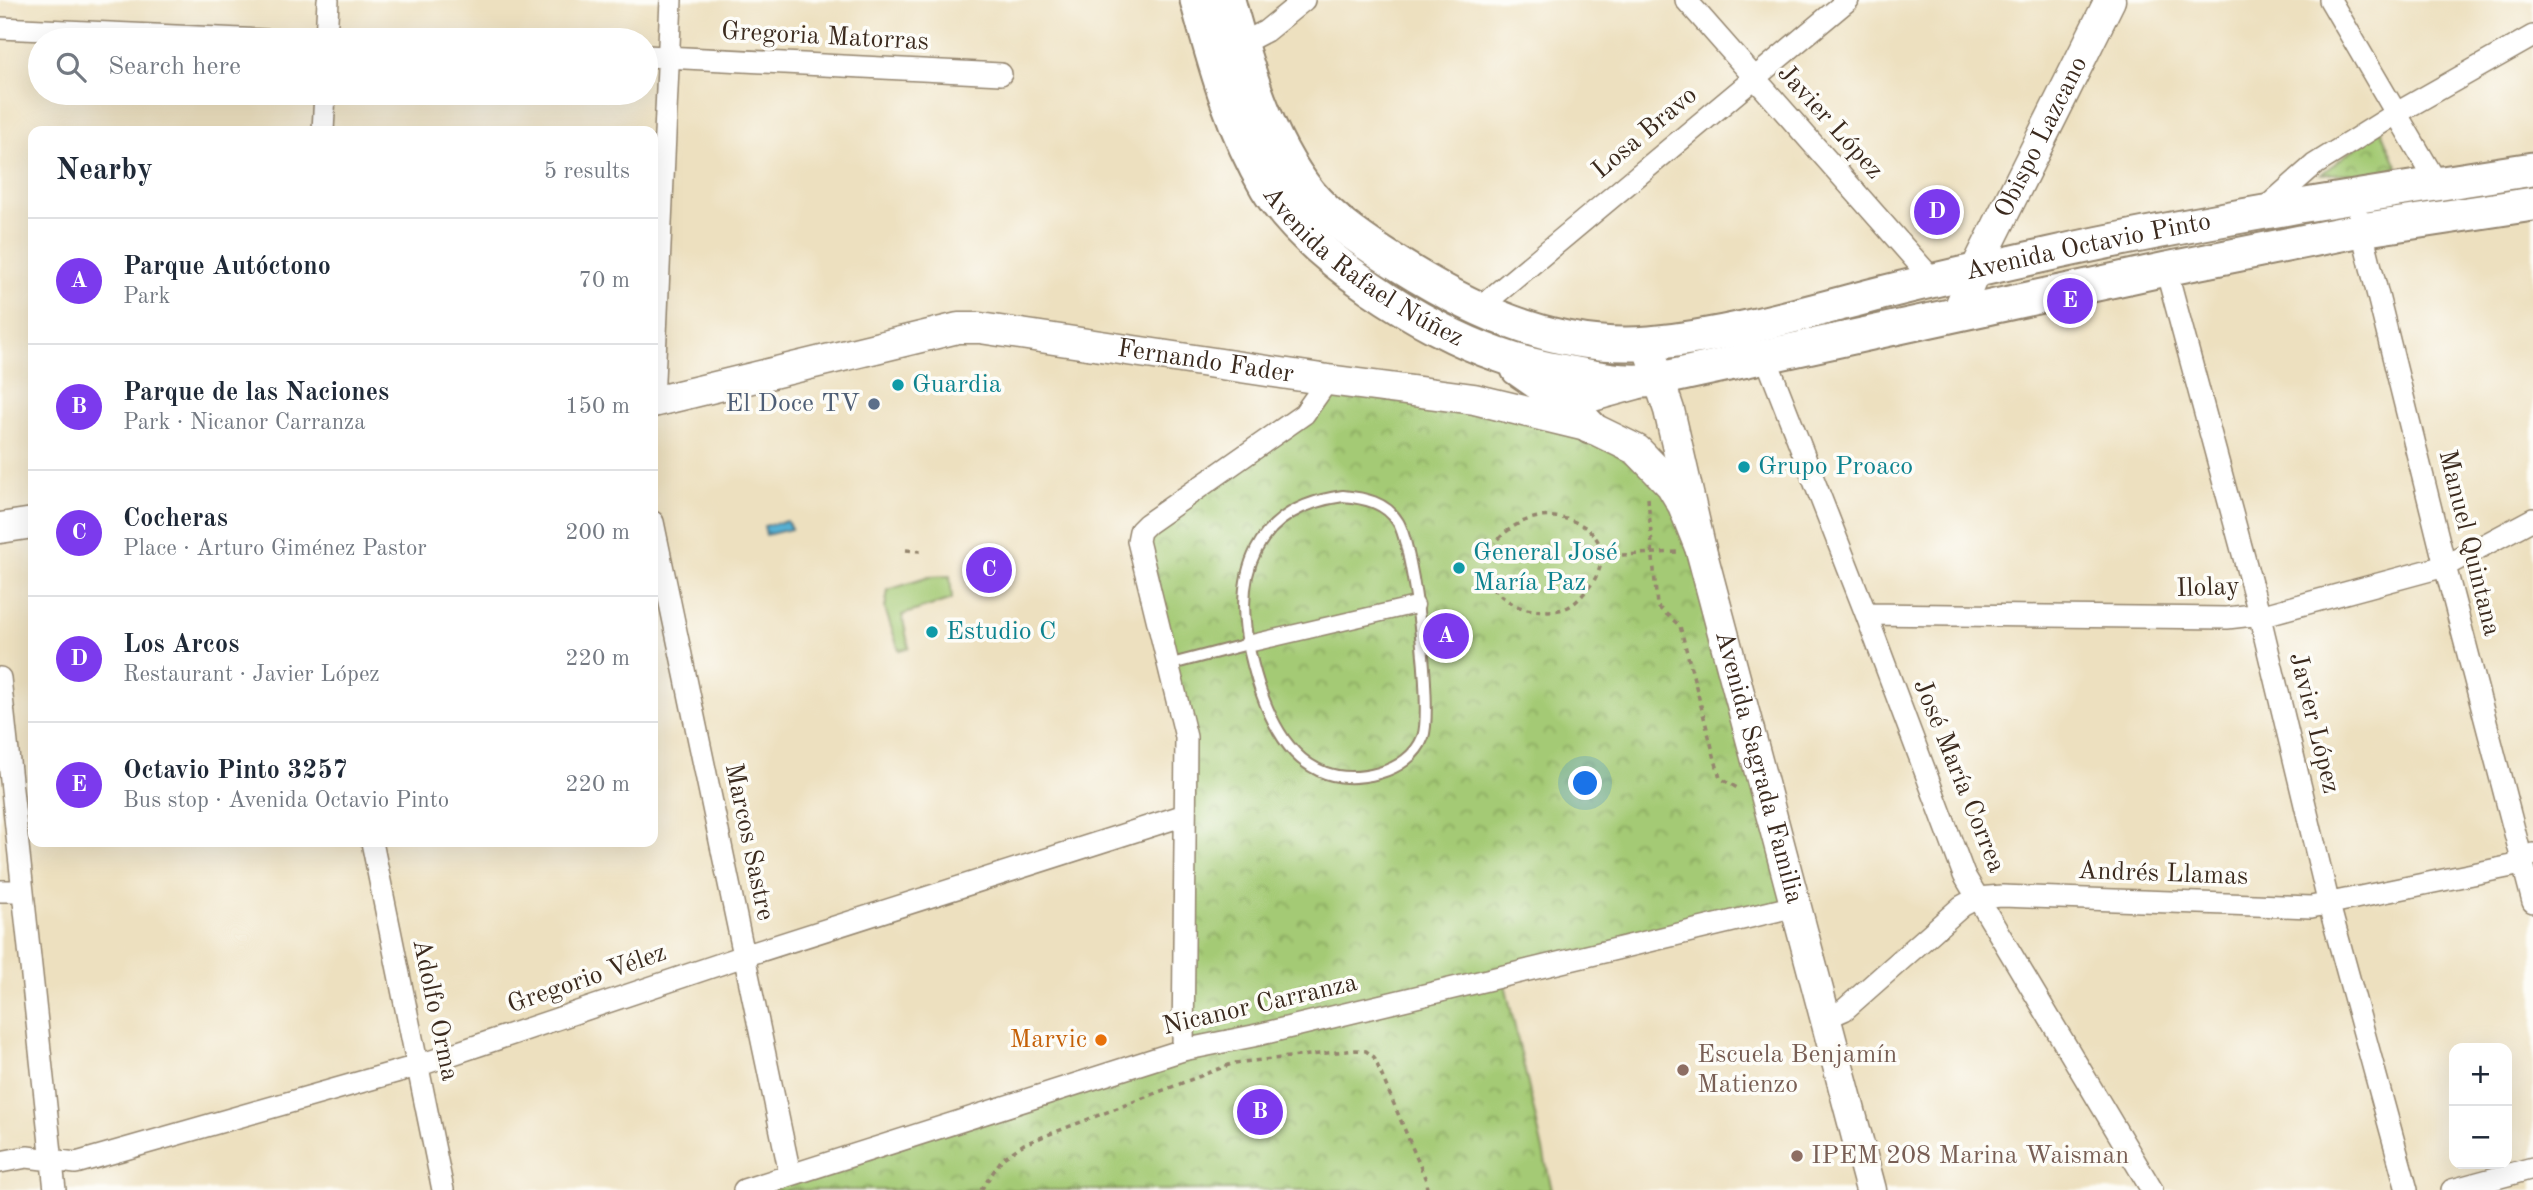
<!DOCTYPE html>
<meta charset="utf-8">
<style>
body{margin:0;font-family:"Old Standard TT",serif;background:#f6f6f7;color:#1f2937}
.controls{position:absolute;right:21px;bottom:21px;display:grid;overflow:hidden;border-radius:14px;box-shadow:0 7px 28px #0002}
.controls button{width:63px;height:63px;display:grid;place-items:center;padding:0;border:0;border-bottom:2px solid #e0e1e3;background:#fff;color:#1f2937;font:35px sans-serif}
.you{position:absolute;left:1586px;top:784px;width:24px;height:24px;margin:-18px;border:5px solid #fff;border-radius:50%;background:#1a73e8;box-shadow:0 0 0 10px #1a73e833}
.badge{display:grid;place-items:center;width:46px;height:46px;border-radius:50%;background:#7c3aed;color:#fff;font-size:23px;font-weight:700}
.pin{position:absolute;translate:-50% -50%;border:4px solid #fff;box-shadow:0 2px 7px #0006}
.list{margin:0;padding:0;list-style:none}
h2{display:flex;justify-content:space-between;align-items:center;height:91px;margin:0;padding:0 28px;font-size:30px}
h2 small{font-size:23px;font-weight:400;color:#747a83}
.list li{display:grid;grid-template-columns:46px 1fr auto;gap:21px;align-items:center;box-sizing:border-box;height:126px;padding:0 28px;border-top:2px solid #e0e1e3}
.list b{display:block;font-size:26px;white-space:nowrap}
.list p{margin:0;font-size:23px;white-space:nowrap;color:#747a83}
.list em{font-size:23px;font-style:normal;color:#747a83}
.icon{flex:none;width:38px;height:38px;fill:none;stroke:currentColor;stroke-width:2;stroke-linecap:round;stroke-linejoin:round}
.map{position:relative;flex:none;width:2533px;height:1190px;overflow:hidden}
.search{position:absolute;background:#fff;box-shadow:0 7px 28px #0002;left:28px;top:28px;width:630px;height:77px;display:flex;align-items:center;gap:18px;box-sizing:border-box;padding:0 24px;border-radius:38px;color:#747a83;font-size:26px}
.panel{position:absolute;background:#fff;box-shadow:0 7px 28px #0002;left:28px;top:126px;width:630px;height:721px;border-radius:14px}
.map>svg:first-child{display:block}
.park{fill:url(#park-crowns);stroke:#707a49;stroke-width:2}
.garden{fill:#a4ca74;stroke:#707a49;stroke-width:2}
.water{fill:url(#water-waves);stroke:#486d78;stroke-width:2}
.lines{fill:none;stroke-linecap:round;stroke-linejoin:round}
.service-casing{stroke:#94856e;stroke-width:14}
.pedestrian-casing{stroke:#94856e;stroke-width:19}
.minor-casing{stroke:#94856e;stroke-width:24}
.secondary-casing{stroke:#94856e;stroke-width:33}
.primary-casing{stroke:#94856e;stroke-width:37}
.path{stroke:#94856e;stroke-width:3.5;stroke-dasharray:5 5;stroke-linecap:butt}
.service{stroke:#fff;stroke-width:10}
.pedestrian{stroke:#fff;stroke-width:16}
.minor{stroke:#fff;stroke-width:21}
.secondary{stroke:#fff;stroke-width:30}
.primary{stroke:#fff;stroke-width:33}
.culture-dot{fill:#0f9aa8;stroke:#fdfcf7;stroke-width:2.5}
.service-dot{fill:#5c6f8a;stroke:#fdfcf7;stroke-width:2.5}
.food-dot{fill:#e8710a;stroke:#fdfcf7;stroke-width:2.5}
.education-dot{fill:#8d6e63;stroke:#fdfcf7;stroke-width:2.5}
.labels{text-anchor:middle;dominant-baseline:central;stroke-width:7;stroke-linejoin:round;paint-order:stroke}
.street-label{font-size:26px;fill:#3b2a1e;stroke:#fdfcf7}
.culture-label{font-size:26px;fill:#0d838f;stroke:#fdfcf7;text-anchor:start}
.service-label{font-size:26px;fill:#4e5e75;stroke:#fdfcf7;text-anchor:end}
.food-label{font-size:26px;fill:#c56008;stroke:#fdfcf7;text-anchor:end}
.education-label{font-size:26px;fill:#785e54;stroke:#fdfcf7;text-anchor:start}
</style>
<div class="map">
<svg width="2533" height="1190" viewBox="0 0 2533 1190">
<defs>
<pattern id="park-crowns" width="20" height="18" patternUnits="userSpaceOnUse" patternTransform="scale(1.75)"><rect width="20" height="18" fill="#a4ca74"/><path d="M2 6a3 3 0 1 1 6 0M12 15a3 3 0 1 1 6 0" fill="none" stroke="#87a45f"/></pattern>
<pattern id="water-waves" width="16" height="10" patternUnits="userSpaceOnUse" patternTransform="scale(1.75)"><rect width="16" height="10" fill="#56b0d3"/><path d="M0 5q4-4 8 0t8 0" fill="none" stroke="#488fab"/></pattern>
</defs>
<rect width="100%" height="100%" fill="#fdfcf7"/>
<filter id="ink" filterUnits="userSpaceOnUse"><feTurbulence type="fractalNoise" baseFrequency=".0143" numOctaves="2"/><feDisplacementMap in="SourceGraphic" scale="14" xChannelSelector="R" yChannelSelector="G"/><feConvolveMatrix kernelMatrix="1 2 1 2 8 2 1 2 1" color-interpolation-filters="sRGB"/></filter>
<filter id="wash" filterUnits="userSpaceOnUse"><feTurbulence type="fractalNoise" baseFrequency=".00686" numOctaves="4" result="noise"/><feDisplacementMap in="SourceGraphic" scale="28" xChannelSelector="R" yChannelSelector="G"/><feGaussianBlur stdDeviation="1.57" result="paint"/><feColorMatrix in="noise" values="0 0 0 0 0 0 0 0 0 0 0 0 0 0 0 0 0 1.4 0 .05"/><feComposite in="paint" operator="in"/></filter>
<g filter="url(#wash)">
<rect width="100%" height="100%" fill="#ede0bf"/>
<path class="park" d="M 2381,128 L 2400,173 L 2321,174 Z
M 1328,380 L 1547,414 L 1671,485 L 1796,906 L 1503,975 L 1552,1190 L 744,1190 L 1183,1049 L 1186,737 L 1147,524 L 1304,414 Z"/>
<path class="garden" d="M 950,576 L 952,599 L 902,615 L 909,648 L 899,650 L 885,609 L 888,590 L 929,577 Z"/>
<path class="water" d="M 787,521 L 791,529 L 766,535 L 764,526 Z"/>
</g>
<g filter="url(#ink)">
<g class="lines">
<defs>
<path id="service" d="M 1343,496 C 1364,498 1386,502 1398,522 C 1414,548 1433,710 1423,737 C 1416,756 1397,768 1379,773 C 1296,796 1265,718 1250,653 C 1232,574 1254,508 1343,496 Z
M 1168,665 L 1248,644"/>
<path id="pedestrian" d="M 1248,644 L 1416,605"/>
<path id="minor" d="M 1686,0 L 1933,280
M 2330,0 L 2437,183
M 0,28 L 265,40
M 326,40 L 328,0
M 1241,44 L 1266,31 L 1304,0
M 646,56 L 1001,74
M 323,131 L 325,93
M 2262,211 L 2314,165 L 2397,113 L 2533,36
M 2359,219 L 2445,566 L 2533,902
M 2166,269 L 2259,613 L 2329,905 L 2407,1190
M 1478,309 L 1848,0
M 1766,358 L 1866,614 L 1964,875 L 2152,1190
M 653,402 L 671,0
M 653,522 L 790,1174
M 1866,614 L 2227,618 L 2271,613 L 2445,566 L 2533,519
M 0,678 L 55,1190
M 372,842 L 443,1190
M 0,891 L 22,891
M 1826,1018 L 1844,1010 L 1962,906 L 1977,898 L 2002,896 L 2311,907 L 2512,866 L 2533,854
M 1183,1050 L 1186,737 L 1138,541 L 1140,531 L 1147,524 L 1304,414 L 1328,380
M 0,1162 L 27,1157 L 76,1163 L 417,1066 L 744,956 L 1185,815
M 744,1190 L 1183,1050 L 1253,1036 L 1796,906
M 2452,1190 L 2533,1168"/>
<g id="secondary">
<path id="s1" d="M 1957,314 L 1975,271 L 2110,0"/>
<path id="s2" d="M 1647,344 L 1669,410 L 1701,550 L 1871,1190"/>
<path id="s3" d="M 653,402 L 958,328 L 980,328 L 1328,380 L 1474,399 L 1590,427 L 1637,450 L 1671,485 L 1683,505 L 1701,550"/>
<path d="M 1544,402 L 1567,403 L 1636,384"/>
<path d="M 0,528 L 33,523"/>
</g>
<g id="primary">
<path id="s4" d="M 1197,0 C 1215,65 1232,129 1267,188 C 1309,257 1423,329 1499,355 C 1526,365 1554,370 1582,375 C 1608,380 1634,384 1660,379 L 2166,269 L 2361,230 L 2533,204"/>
<path id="s5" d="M 1228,0 C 1246,66 1266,138 1309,193 C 1330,218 1357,237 1384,255 C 1462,306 1553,352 1650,343 C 1725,336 1797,315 1870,296 C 1928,281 1986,268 2045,255 C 2207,219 2370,194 2533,169"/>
<path d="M 1518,369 L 1567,403 L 1590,427"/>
</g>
</defs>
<use href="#service" class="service-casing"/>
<use href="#pedestrian" class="pedestrian-casing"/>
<use href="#minor" class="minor-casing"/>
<use href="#secondary" class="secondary-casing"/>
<use href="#primary" class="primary-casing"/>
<path class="path" d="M 1648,498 L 1657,606 L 1680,626 L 1720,778 L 1739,789
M 906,550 L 919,551 L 914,547
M 1602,556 L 1677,552
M 1493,588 C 1504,600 1518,609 1534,610 C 1544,611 1556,612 1566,608 C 1575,604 1580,598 1586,591 C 1617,556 1599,522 1555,517 C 1531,514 1510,525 1495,543
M 981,1190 L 1002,1159 L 1024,1144 L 1234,1063 L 1356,1050 L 1366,1051 L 1374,1057 L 1426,1180 L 1427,1190"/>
<use href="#service" class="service"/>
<use href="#pedestrian" class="pedestrian"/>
<use href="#minor" class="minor"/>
<use href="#secondary" class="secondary"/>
<use href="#primary" class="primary"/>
</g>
</g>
<g class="culture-dot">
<circle cx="898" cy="385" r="7"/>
<circle cx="1744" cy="467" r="7"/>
<circle cx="1459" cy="568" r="7"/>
<circle cx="932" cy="632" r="7"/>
</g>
<circle class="service-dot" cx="874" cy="404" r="7"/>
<circle class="food-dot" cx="1101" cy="1040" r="7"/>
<g class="education-dot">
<circle cx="1683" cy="1070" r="7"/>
<circle cx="1797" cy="1156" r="7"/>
</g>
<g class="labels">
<g class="street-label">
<text transform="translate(825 37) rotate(3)">Gregoria Matorras</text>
<text transform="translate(1830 122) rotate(48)">Javier López</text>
<text transform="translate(1645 133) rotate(-40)">Losa Bravo</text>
<text stroke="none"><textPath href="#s1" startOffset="196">Obispo Lazcano</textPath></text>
<text stroke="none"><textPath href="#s5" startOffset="1043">Avenida Octavio Pinto</textPath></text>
<text stroke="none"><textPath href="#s4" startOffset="327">Avenida Rafael Núñez</textPath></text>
<text stroke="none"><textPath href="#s3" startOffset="564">Fernando Fader</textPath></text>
<text transform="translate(2469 543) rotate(76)">Manuel Quintana</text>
<text transform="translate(2208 588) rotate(-2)">Ilolay</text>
<text transform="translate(2314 723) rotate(76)">Javier López</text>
<text stroke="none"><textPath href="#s2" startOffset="438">Avenida Sagrada Familia</textPath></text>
<text transform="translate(1959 776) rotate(68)">José María Correa</text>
<text transform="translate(749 842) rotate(78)">Marcos Sastre</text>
<text transform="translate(2163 874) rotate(2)">Andrés Llamas</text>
<text transform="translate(587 979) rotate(-19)">Gregorio Vélez</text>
<text transform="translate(1260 1005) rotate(-13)">Nicanor Carranza</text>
<text transform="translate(435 1010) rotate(78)">Adolfo Orma</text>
</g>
<g class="culture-label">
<text x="912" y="385">Guardia</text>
<text x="1758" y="467">Grupo Proaco</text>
<text x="1473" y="553">General José<tspan x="1473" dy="30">María Paz</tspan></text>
<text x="946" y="632">Estudio C</text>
</g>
<g class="service-label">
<text x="860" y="404">El Doce TV</text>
</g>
<g class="food-label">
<text x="1087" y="1040">Marvic</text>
</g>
<g class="education-label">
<text x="1697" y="1055">Escuela Benjamín<tspan x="1697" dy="30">Matienzo</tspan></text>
<text x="1811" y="1156">IPEM 208 Marina Waisman</text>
</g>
</g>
</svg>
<div class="controls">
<button>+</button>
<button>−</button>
</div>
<div class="you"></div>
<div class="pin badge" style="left:1446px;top:636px">A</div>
<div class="pin badge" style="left:1260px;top:1112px">B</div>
<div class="pin badge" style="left:989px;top:570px">C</div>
<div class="pin badge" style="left:1937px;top:212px">D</div>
<div class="pin badge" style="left:2070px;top:301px">E</div>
<div class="search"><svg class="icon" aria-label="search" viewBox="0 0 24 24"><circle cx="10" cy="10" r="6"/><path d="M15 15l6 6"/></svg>Search here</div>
<section class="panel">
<h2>Nearby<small>5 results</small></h2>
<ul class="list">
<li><span class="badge">A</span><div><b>Parque Autóctono</b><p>Park</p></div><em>70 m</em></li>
<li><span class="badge">B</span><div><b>Parque de las Naciones</b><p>Park · Nicanor Carranza</p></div><em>150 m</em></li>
<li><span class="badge">C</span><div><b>Cocheras</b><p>Place · Arturo Giménez Pastor</p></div><em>200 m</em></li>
<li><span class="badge">D</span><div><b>Los Arcos</b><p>Restaurant · Javier López</p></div><em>220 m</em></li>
<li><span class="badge">E</span><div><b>Octavio Pinto 3257</b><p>Bus stop · Avenida Octavio Pinto</p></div><em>220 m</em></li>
</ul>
</section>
</div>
